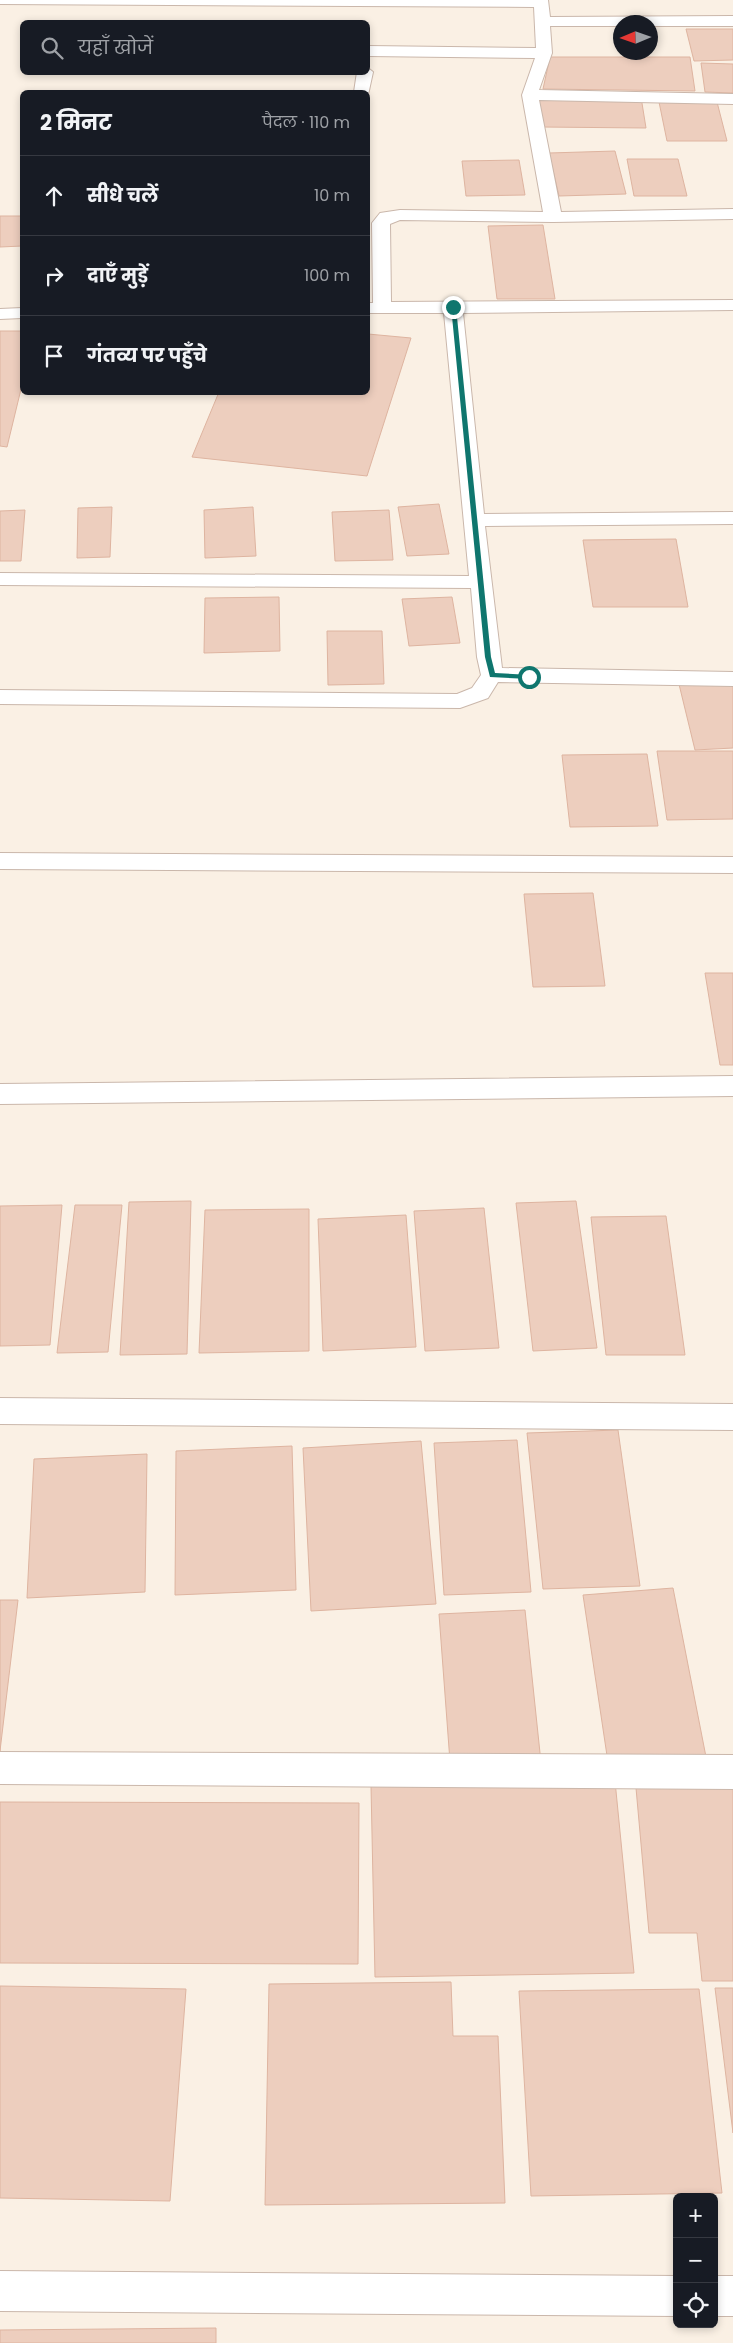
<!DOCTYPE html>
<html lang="hi">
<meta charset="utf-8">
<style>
body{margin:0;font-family:Poppins,"Noto Sans Devanagari",sans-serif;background:#242831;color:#f1f3f6}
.controls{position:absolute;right:15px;bottom:15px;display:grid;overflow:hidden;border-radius:8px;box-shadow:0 2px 8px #0003}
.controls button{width:45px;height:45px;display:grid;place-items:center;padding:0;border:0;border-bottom:1px solid #363941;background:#171b24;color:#f1f3f6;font:25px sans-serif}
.compass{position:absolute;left:613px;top:15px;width:45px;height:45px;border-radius:50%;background:#171b24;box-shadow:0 2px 8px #0003;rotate:268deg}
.stop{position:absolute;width:15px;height:15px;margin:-11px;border:4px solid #0f766e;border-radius:50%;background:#fff}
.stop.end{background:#0f766e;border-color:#fff;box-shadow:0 1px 5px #0008}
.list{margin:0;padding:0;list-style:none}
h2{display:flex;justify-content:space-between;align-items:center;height:65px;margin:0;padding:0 20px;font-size:21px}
h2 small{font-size:16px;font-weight:400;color:#9ea1a6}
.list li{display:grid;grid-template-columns:32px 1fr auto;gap:15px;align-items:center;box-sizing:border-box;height:80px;padding:0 20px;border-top:1px solid #363941}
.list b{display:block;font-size:19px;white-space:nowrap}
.list em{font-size:16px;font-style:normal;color:#9ea1a6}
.icon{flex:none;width:28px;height:28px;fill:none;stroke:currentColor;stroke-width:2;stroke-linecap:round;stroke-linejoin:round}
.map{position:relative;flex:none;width:733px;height:2343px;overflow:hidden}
.search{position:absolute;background:#171b24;box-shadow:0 2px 8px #0003;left:20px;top:20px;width:350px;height:55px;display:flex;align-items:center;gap:12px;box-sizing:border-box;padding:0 18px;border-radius:8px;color:#9ea1a6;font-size:19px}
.panel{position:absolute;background:#171b24;box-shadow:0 2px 8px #0003;left:20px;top:90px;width:350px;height:305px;border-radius:8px}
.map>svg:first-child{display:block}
.building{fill:#edcebe;stroke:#deb4a0}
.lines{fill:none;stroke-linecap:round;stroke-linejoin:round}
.minor-casing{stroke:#cab7ab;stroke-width:2}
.minor{fill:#fff;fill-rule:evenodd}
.route{fill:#0f766e}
</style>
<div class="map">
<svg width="733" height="2343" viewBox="0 0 733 2343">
<rect width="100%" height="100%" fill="#faf0e4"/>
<path class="building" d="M 686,29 L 733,29 L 733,60 L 694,61 Z
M 550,57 L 690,57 L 695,91 L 543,89 Z
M 701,63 L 733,64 L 733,93 L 705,92 Z
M 538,97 L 641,97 L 646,128 L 541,127 Z
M 659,102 L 717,102 L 727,141 L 667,141 Z
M 615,151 L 626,194 L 559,196 L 549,153 Z
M 627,159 L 678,159 L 687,196 L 634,196 Z
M 519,160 L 525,195 L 466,196 L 462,161 Z
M 0,216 L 22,216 L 22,246 L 0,247 Z
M 543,225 L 555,299 L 497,299 L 488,226 Z
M 0,331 L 22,331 L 22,385 L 7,447 L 0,446 Z
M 368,334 L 411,338 L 367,476 L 192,457 L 219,392 L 368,392 Z
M 439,504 L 449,554 L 407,556 L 398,507 Z
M 112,507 L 110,557 L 77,558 L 78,508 Z
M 253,507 L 256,556 L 205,558 L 204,510 Z
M 25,510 L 21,561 L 0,561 L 0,511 Z
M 389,510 L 393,560 L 335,561 L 332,512 Z
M 676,539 L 688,607 L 593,607 L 583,540 Z
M 279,597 L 280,651 L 204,653 L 205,598 Z
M 452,597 L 460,643 L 409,646 L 402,599 Z
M 327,631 L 382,631 L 384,684 L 328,685 Z
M 733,674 L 733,748 L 695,750 L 677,676 Z
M 657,751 L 733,751 L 733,819 L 667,820 Z
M 647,754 L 658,826 L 570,827 L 562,755 Z
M 593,893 L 605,986 L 533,987 L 524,894 Z
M 705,973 L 733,973 L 733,1065 L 720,1065 Z
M 191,1201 L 187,1354 L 120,1355 L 129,1202 Z
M 576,1201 L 597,1348 L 533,1351 L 516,1203 Z
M 62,1205 L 50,1345 L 0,1346 L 0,1206 Z
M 75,1205 L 122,1205 L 108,1352 L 57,1353 Z
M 484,1208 L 499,1348 L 425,1351 L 414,1211 Z
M 309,1209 L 309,1351 L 199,1353 L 205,1210 Z
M 406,1215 L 416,1347 L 323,1351 L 318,1219 Z
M 666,1216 L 685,1355 L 606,1355 L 591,1217 Z
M 618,1430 L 640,1586 L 543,1589 L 527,1433 Z
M 517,1440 L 531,1592 L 444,1595 L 434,1443 Z
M 421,1441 L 436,1604 L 311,1611 L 303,1448 Z
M 292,1446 L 296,1590 L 175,1595 L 176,1451 Z
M 147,1454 L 145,1592 L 27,1598 L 34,1459 Z
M 673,1588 L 707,1762 L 609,1769 L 583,1595 Z
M 0,1600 L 18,1600 L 0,1751 Z
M 525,1610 L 542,1772 L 451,1775 L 439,1614 Z
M 615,1781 L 634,1973 L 375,1977 L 371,1786 Z
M 733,1787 L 733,1981 L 702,1981 L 697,1933 L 649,1933 L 636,1788 Z
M 0,1802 L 359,1803 L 358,1964 L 0,1963 Z
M 451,1982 L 453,2036 L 498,2036 L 505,2203 L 265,2205 L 269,1984 Z
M 0,1986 L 186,1989 L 170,2201 L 0,2198 Z
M 715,1988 L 733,1988 L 733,2133 Z
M 699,1989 L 722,2193 L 531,2196 L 519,1991 Z
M 216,2328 L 216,2343 L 0,2343 L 0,2330 Z"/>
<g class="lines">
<defs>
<path id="minor" d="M 0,0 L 548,0 L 550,17 L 733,16 L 733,26 L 650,26 L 650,22 L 620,22 L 620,26 L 550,26 L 552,53 L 539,90 L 733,94 L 733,104 L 539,100 L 561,212 L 733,209 L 733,219 L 553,222 L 400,220 L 390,224 L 391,302 L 733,300 L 733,310 L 463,313 L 484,514 L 733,512 L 733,524 L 485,526 L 502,668 L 733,672 L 733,686 L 498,682 L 488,698 L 460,708 L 0,704 L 0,690 L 457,694 L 472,688 L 481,675 L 477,657 L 471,588 L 0,585 L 0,573 L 469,576 L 444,313 L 368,313 L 368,303 L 373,303 L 372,223 L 380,213 L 400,210 L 543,212 L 522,95 L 535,58 L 368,56 L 368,46 L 536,48 L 534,7 L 0,4 Z
M 368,68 L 373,72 L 368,95 L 368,92 L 354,92 L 357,72 L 368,72 Z
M 22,308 L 22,318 L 0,319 L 0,309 Z
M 0,853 L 733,857 L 733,873 L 0,869 Z
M 733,1076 L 733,1096 L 0,1104 L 0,1084 Z
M 0,1398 L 733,1404 L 733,1430 L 0,1424 Z
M 0,1752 L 733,1755 L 733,1789 L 0,1784 Z
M 0,2271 L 677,2276 L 677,2316 L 0,2311 Z
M 714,2276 L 733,2276 L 733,2316 L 714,2316 Z"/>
</defs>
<use href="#minor" class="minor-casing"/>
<use href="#minor" class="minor"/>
</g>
<path class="route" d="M 451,306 L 456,307 L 491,657 L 495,673 L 531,675 L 529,679 L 490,677 L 485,657 Z"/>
</svg>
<div class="controls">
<button>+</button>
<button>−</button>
<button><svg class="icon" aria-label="locate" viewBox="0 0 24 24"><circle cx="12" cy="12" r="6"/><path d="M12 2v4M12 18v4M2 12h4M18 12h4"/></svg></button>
</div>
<svg class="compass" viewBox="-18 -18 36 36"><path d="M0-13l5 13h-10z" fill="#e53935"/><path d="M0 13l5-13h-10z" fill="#9ea1a6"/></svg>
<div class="stop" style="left:529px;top:677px"></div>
<div class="stop end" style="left:453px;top:307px"></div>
<div class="search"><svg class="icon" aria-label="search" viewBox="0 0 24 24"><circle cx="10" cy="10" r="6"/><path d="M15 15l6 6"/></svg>यहाँ खोजें</div>
<section class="panel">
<h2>2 मिनट<small>पैदल · 110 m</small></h2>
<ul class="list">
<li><svg class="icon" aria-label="ahead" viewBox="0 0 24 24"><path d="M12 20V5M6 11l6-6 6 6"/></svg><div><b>सीधे चलें</b></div><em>10 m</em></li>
<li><svg class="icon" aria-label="right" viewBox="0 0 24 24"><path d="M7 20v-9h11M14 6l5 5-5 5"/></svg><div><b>दाएँ मुड़ें</b></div><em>100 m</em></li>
<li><svg class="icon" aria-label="arrive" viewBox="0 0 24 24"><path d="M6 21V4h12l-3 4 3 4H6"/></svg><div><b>गंतव्य पर पहुँचे</b></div></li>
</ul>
</section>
</div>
